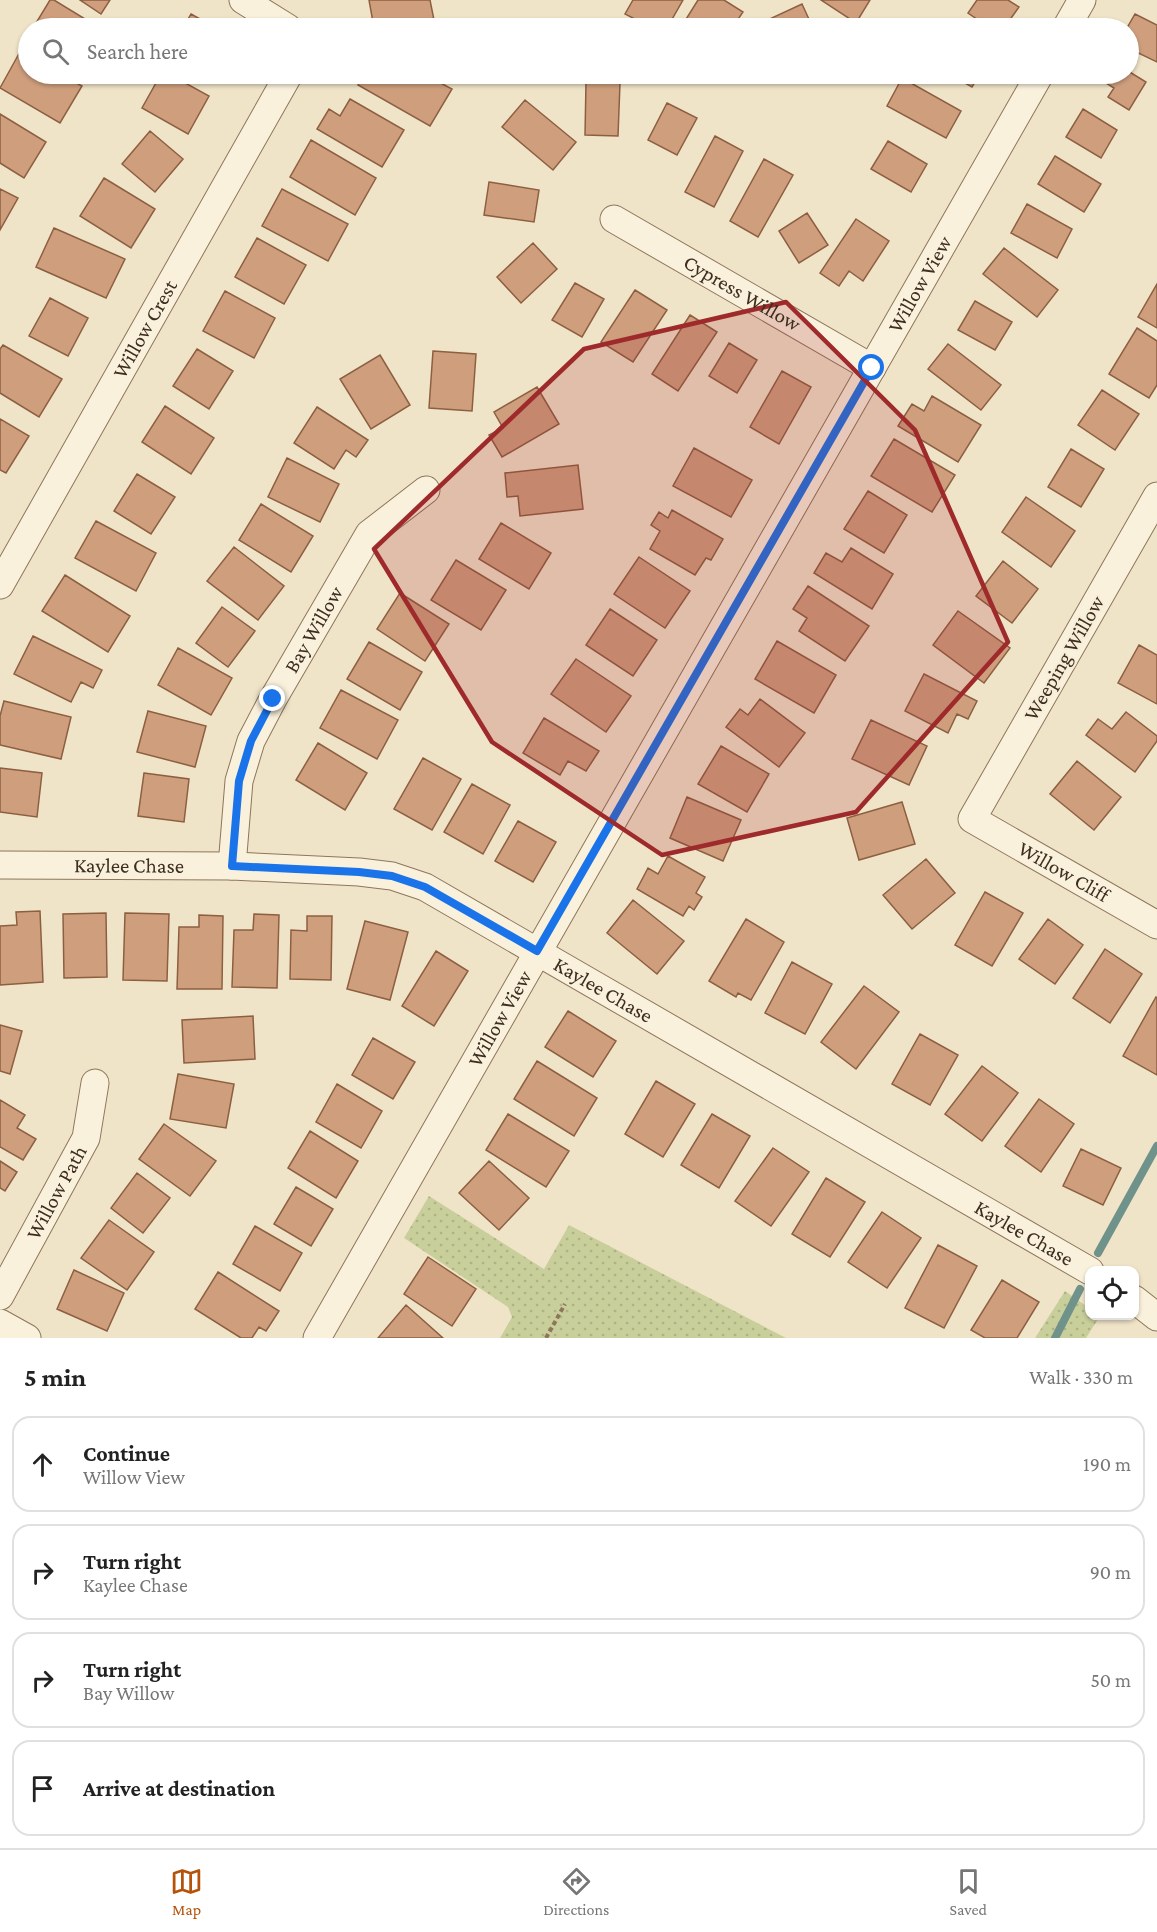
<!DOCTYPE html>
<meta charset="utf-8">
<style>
body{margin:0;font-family:"Crimson Pro",serif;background:#f6f6f6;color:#222}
.controls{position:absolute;right:18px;bottom:18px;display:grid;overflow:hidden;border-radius:12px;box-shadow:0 2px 4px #0004}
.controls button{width:54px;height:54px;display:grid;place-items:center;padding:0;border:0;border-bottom:2px solid #e0e0e0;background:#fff;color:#222;font:30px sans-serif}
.stop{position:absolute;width:18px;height:18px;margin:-14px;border:4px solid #1a73e8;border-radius:50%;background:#fff}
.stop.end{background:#1a73e8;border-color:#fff;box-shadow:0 2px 6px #0008}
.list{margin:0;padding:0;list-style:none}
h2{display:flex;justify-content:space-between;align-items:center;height:78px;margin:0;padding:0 24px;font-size:26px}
h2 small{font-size:20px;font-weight:400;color:#767676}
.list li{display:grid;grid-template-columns:39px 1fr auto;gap:18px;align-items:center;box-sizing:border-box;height:96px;margin:0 12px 12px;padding:0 12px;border:2px solid #e0e0e0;border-radius:18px}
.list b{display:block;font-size:22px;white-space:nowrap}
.list p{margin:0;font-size:20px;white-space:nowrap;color:#767676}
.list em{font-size:20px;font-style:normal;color:#767676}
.icon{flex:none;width:33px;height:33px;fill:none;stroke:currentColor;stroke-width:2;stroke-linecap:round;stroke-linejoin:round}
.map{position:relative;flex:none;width:1157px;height:1338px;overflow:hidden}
.search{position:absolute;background:#fff;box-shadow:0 2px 4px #0004;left:18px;right:18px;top:18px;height:66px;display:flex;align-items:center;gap:15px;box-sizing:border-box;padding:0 21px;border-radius:33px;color:#767676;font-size:22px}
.sheet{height:510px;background:#fff}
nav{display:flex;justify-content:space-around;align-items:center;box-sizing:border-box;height:84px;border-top:2px solid #e0e0e0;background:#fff;font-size:16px;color:#767676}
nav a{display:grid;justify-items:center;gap:3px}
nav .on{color:#b45309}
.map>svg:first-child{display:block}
.park{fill:url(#park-dots)}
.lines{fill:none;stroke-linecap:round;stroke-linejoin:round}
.stream{stroke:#6f938a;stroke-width:8}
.building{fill:#cf9f7d;stroke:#8d5f41;stroke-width:1.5}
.street-casing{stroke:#8d765c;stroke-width:29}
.path{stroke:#8d765c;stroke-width:4;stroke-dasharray:4.5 3;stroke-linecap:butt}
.street{stroke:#faf1dc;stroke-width:27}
.route{stroke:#1a73e8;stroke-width:8}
.marked{fill:#9e2a2b;fill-opacity:0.2;stroke:#9e2a2b;stroke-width:4.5;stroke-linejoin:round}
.labels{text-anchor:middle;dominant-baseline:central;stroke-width:4.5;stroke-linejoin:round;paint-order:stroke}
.street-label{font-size:21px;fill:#3d2e20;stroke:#f7eed8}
</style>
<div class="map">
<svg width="1157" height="1338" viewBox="0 0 1157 1338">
<defs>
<pattern id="park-dots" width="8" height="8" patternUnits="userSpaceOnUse" patternTransform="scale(1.5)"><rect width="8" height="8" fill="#c9cf9b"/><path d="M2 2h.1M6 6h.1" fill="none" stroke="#aeb285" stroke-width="1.8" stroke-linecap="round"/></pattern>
</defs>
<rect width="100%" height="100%" fill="#f0e4c8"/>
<path class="park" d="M 429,1196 L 544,1269 L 569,1225 L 786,1338 L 500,1338 L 512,1317 L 508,1307 L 404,1238 Z
M 1065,1291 L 1089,1308 L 1090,1316 L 1100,1316 L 1086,1338 L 1035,1338 Z"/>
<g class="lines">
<path class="stream" d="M 1098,1253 L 1157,1146
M 1055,1338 L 1080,1289"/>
</g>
<path class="building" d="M 50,0 L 54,0 L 90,22 L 86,28 L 33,28 Z
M 80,0 L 110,0 L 101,14 Z
M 369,0 L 430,0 L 434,20 L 389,28 L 374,28 Z
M 633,0 L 683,0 L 667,28 L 652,28 L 625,14 Z
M 698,0 L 724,0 L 743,12 L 732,28 L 690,28 L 683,24 Z
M 821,0 L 870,0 L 856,23 Z
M 977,0 L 1008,0 L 1019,7 L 1004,28 L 990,28 L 968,13 Z
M 802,4 L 813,28 L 766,28 L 763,22 Z
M 191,14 L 216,28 L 183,28 Z
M 1135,14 L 1157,25 L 1157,62 L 1128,48 L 1127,28 Z
M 21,50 L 28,55 L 28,74 L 60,74 L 82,86 L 60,123 L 0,88 Z
M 1128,71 L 1146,82 L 1129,110 L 1108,97 L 1114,88 L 1098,78 L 1101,74 L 1128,74 Z
M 161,74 L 169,74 L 209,96 L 188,134 L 142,108 Z
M 365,74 L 424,74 L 452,89 L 430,126 L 358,85 Z
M 949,74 L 980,74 L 972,87 Z
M 902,78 L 961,111 L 946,138 L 887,106 Z
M 586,82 L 620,83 L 618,136 L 585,135 Z
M 350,99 L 404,130 L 382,167 L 317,129 L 329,109 L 340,116 Z
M 525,100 L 576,142 L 553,170 L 502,127 Z
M 667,103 L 697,118 L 677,155 L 648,140 Z
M 1083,109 L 1117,130 L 1101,158 L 1066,137 Z
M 0,114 L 46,142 L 24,178 L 0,163 Z
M 150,131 L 183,159 L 155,192 L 122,164 Z
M 715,136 L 743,151 L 714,207 L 685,192 Z
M 311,140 L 376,178 L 355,215 L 290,177 Z
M 888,141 L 927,164 L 911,192 L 871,169 Z
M 1055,156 L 1101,184 L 1084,212 L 1038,184 Z
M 764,159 L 793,175 L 758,237 L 730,221 Z
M 104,178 L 155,209 L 131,248 L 80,216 Z
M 489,182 L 539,190 L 534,222 L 484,215 Z
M 0,189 L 18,198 L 0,230 Z
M 282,189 L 348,224 L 328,261 L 262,226 Z
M 1027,204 L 1072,229 L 1057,258 L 1011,233 Z
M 807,213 L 828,245 L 799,263 L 779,231 Z
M 856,219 L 889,241 L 863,281 L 849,271 L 839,286 L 820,273 Z
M 54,228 L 125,259 L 106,298 L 36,267 Z
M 257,238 L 306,265 L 284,304 L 235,277 Z
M 533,243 L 557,269 L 521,303 L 497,277 Z
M 1004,248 L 1058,290 L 1037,317 L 983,274 Z
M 575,283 L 604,299 L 582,337 L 552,320 Z
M 1157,284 L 1157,328 L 1138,317 Z
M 635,290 L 667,310 L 633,362 L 601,342 Z
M 225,291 L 275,318 L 254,358 L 203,331 Z
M 50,298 L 88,318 L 68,356 L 29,336 Z
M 975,301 L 1012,322 L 995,350 L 958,330 Z
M 690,315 L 717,332 L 678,391 L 652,374 Z
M 1137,328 L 1157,341 L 1157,385 L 1149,398 L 1109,374 Z
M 729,343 L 757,360 L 737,393 L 709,376 Z
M 948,344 L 1001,385 L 981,410 L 928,369 Z
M 3,345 L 62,379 L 39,417 L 0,393 L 0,349 Z
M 197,349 L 233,371 L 209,409 L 173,386 Z
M 433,351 L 476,354 L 472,411 L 429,408 Z
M 380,355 L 410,405 L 371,429 L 340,379 Z
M 782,371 L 811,387 L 779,444 L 750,427 Z
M 537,387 L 559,424 L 502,457 L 489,435 L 503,428 L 494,412 Z
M 1102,390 L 1139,414 L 1115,450 L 1078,425 Z
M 932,396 L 981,425 L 958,462 L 898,426 L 912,404 L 924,411 Z
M 165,406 L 214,438 L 191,474 L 142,442 Z
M 317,407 L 368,440 L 356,457 L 346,450 L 334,469 L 294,443 Z
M 0,419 L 29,436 L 6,473 L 0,470 Z
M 894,439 L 955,475 L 932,512 L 871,476 Z
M 694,448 L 752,480 L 731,517 L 673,486 Z
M 1071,449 L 1104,469 L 1081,507 L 1048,487 Z
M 287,458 L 339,484 L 320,522 L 268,497 Z
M 578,465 L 583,509 L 520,516 L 518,496 L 507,497 L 505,473 Z
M 137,474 L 175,497 L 151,534 L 114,511 Z
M 868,491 L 907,515 L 884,553 L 844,529 Z
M 1026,497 L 1075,531 L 1051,567 L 1002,532 Z
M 261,504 L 313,536 L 291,572 L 239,540 Z
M 672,510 L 723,539 L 711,560 L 706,558 L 695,575 L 650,549 L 660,531 L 651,525 L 659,512 L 668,518 Z
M 96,521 L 156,553 L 136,591 L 75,558 Z
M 501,523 L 551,553 L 529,589 L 479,559 Z
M 234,547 L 284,586 L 258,620 L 207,581 Z
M 851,548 L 893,574 L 872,609 L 814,573 L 826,553 L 842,562 Z
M 639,557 L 690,591 L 665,628 L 614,594 Z
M 456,560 L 506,590 L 481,630 L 431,600 Z
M 1003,561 L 1038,589 L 1012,623 L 976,596 Z
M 65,575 L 130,616 L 108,652 L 42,611 Z
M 808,586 L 869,626 L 845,661 L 799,631 L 807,618 L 793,609 Z
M 400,593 L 449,624 L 425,661 L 377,629 Z
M 222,607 L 255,631 L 228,667 L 196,643 Z
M 610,609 L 657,640 L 633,676 L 586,645 Z
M 958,611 L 1010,648 L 984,683 L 933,645 Z
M 33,636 L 102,670 L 93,688 L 81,682 L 71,702 L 14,674 Z
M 777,641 L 836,675 L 814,713 L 755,679 Z
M 369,642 L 422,672 L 400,710 L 347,679 Z
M 1139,645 L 1157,655 L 1157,704 L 1118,683 Z
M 178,648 L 232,678 L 211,715 L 158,685 Z
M 576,659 L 631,696 L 606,732 L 551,694 Z
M 924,674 L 977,701 L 968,719 L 957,714 L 948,733 L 905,711 Z
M 341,690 L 398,720 L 377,759 L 320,728 Z
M 760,699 L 805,733 L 779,767 L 726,727 L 740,709 L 748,715 Z
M 4,701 L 71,717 L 61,759 L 0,745 L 0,716 Z
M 148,711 L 206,726 L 195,767 L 137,752 Z
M 1126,712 L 1157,736 L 1157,741 L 1135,772 L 1086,735 L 1098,719 L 1112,729 Z
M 544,718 L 599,751 L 586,771 L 568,761 L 560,775 L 523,753 Z
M 871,720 L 927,746 L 909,785 L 852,759 Z
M 318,743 L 367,773 L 345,810 L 296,780 Z
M 721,746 L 769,774 L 747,812 L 698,784 Z
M 423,758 L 461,779 L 432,830 L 394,809 Z
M 1077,761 L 1121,797 L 1094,830 L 1050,794 Z
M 0,768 L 42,773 L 37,817 L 0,812 Z
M 144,773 L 189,779 L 184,822 L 138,816 Z
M 472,784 L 510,805 L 483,854 L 444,832 Z
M 687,797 L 741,820 L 723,861 L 670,838 Z
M 902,802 L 915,844 L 859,860 L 847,818 Z
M 518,821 L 556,842 L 533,882 L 495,861 Z
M 668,856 L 705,877 L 696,893 L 702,897 L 694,910 L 689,906 L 683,916 L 637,889 L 648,868 L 658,874 Z
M 926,859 L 955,893 L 912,929 L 883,895 Z
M 985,892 L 1023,913 L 992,966 L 955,945 Z
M 633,900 L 684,941 L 657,974 L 607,933 Z
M 40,911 L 43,982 L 0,985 L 0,926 L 17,925 L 16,912 Z
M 106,913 L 107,977 L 64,978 L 63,914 Z
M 125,913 L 169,914 L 167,981 L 123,980 Z
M 254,914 L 279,915 L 277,988 L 232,987 L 234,930 L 253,930 Z
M 199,915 L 223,916 L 222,989 L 177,989 L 179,927 L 199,927 Z
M 307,916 L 332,916 L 331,980 L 290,979 L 291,930 L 307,931 Z
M 746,919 L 784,942 L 751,1000 L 738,993 L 736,997 L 709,981 Z
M 1048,919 L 1083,945 L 1055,984 L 1019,959 Z
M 365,921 L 408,932 L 390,1000 L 347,989 Z
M 1105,949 L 1142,974 L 1110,1023 L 1073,998 Z
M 436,951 L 468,971 L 434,1026 L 402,1006 Z
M 792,962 L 832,984 L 805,1034 L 765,1013 Z
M 864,986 L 899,1012 L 856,1069 L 821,1042 Z
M 1156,997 L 1157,998 L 1157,1075 L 1123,1056 Z
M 568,1011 L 616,1041 L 593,1077 L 545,1047 Z
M 253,1016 L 255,1059 L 184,1063 L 182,1020 Z
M 0,1025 L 22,1031 L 10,1074 L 0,1071 Z
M 920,1034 L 958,1055 L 930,1105 L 892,1084 Z
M 373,1038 L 415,1062 L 393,1099 L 352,1075 Z
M 537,1061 L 597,1098 L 574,1136 L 514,1099 Z
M 982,1066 L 1018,1093 L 982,1141 L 945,1114 Z
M 178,1074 L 234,1084 L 226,1128 L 170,1119 Z
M 656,1081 L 695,1104 L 663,1157 L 625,1134 Z
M 337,1084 L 382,1111 L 361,1148 L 316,1122 Z
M 1039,1099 L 1074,1124 L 1041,1172 L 1005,1146 Z
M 0,1100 L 25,1115 L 17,1128 L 36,1139 L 23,1160 L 0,1147 Z
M 508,1114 L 569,1151 L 546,1187 L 486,1150 Z
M 712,1114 L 750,1136 L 719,1188 L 681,1165 Z
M 164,1124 L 216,1161 L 190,1196 L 139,1159 Z
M 310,1131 L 358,1161 L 336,1198 L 288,1168 Z
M 773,1148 L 809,1172 L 771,1226 L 735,1201 Z
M 1081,1149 L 1121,1168 L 1103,1205 L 1063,1186 Z
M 0,1161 L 17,1172 L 5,1191 L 0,1188 Z
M 489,1161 L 529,1198 L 499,1230 L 459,1193 Z
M 137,1173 L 170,1198 L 143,1233 L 111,1208 Z
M 826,1178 L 865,1202 L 830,1257 L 792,1234 Z
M 296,1187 L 333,1209 L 311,1246 L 274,1224 Z
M 882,1212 L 921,1238 L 887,1288 L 848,1262 Z
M 109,1220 L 154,1252 L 127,1290 L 81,1258 Z
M 255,1226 L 302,1253 L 280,1291 L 233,1264 Z
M 938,1245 L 977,1266 L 944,1328 L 905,1308 Z
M 428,1257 L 476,1289 L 452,1326 L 404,1294 Z
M 74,1270 L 124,1293 L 107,1331 L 57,1309 Z
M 218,1272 L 279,1311 L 266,1331 L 259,1327 L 252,1338 L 241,1338 L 195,1309 Z
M 1002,1280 L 1039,1302 L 1017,1338 L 985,1338 L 971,1330 Z
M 406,1305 L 443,1338 L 378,1338 Z"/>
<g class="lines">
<defs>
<g id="street">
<path d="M 243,0 L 288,28"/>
<path d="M 1066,28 L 1082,0"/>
<path id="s1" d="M 614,219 L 872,368"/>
<path id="s2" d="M 1157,496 L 972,819 L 1157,925"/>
<path id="s3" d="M 0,585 L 289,74"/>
<path id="s4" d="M 0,865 L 232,866 L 359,872 L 392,876 L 425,887 L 1090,1271"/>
<path id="s5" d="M 232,866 L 239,781 L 251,741 L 273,699 L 369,534 L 426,490"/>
<path id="s6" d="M 0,1296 L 86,1138 L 95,1083"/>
<path d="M 1134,1299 L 1157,1317"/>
<path d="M 0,1323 L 27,1338"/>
<path id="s7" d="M 317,1338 L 1040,74"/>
</g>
</defs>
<use href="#street" class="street-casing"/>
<path class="path" d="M 546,1338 L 565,1304"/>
<use href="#street" class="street"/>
</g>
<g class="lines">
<path class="route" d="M 273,699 L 251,741 L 239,781 L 232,866 L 359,872 L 392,876 L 425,887 L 537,951 L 872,368"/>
</g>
<path class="marked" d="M 786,302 L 915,430 L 1008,642 L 856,812 L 662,855 L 492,742 L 374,549 L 584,349 Z"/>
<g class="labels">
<g class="street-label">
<text stroke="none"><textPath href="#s7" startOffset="1214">Willow View</textPath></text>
<text stroke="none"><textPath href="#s1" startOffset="148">Cypress Willow</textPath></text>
<text stroke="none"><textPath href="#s3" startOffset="294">Willow Crest</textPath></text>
<text stroke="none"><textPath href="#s5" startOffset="255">Bay Willow</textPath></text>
<text transform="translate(1064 658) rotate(-60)">Weeping Willow</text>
<text stroke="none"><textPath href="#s4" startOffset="129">Kaylee Chase</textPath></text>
<text stroke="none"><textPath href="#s2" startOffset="478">Willow Cliff</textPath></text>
<text stroke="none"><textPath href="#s4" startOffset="633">Kaylee Chase</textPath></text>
<text stroke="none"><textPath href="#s7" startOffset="368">Willow View</textPath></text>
<text stroke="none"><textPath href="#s6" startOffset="118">Willow Path</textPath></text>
<text stroke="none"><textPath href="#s4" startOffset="1119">Kaylee Chase</textPath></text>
</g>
</g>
</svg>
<div class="controls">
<button><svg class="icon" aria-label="locate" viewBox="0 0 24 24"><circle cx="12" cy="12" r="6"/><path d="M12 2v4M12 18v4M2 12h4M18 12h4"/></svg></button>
</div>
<div class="stop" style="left:872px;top:368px"></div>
<div class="stop end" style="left:273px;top:699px"></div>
<div class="search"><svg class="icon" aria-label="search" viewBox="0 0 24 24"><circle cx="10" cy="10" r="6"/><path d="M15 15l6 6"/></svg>Search here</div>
</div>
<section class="sheet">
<h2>5 min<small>Walk · 330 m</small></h2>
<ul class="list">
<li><svg class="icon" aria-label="ahead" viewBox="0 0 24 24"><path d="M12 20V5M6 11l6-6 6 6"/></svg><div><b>Continue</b><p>Willow View</p></div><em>190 m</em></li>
<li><svg class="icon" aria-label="right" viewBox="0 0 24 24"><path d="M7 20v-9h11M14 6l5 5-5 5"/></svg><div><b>Turn right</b><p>Kaylee Chase</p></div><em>90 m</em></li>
<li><svg class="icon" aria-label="right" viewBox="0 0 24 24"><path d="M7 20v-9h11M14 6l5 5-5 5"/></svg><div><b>Turn right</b><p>Bay Willow</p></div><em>50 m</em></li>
<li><svg class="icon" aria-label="arrive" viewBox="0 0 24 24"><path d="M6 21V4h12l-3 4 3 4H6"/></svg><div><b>Arrive at destination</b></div></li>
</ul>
</section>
<nav>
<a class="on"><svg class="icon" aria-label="map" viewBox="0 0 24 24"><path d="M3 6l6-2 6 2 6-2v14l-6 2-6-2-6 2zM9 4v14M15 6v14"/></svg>Map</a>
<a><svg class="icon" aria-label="directions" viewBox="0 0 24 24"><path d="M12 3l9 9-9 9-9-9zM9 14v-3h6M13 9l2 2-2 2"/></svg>Directions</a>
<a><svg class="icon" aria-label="saved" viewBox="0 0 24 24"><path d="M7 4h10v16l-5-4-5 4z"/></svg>Saved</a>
</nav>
